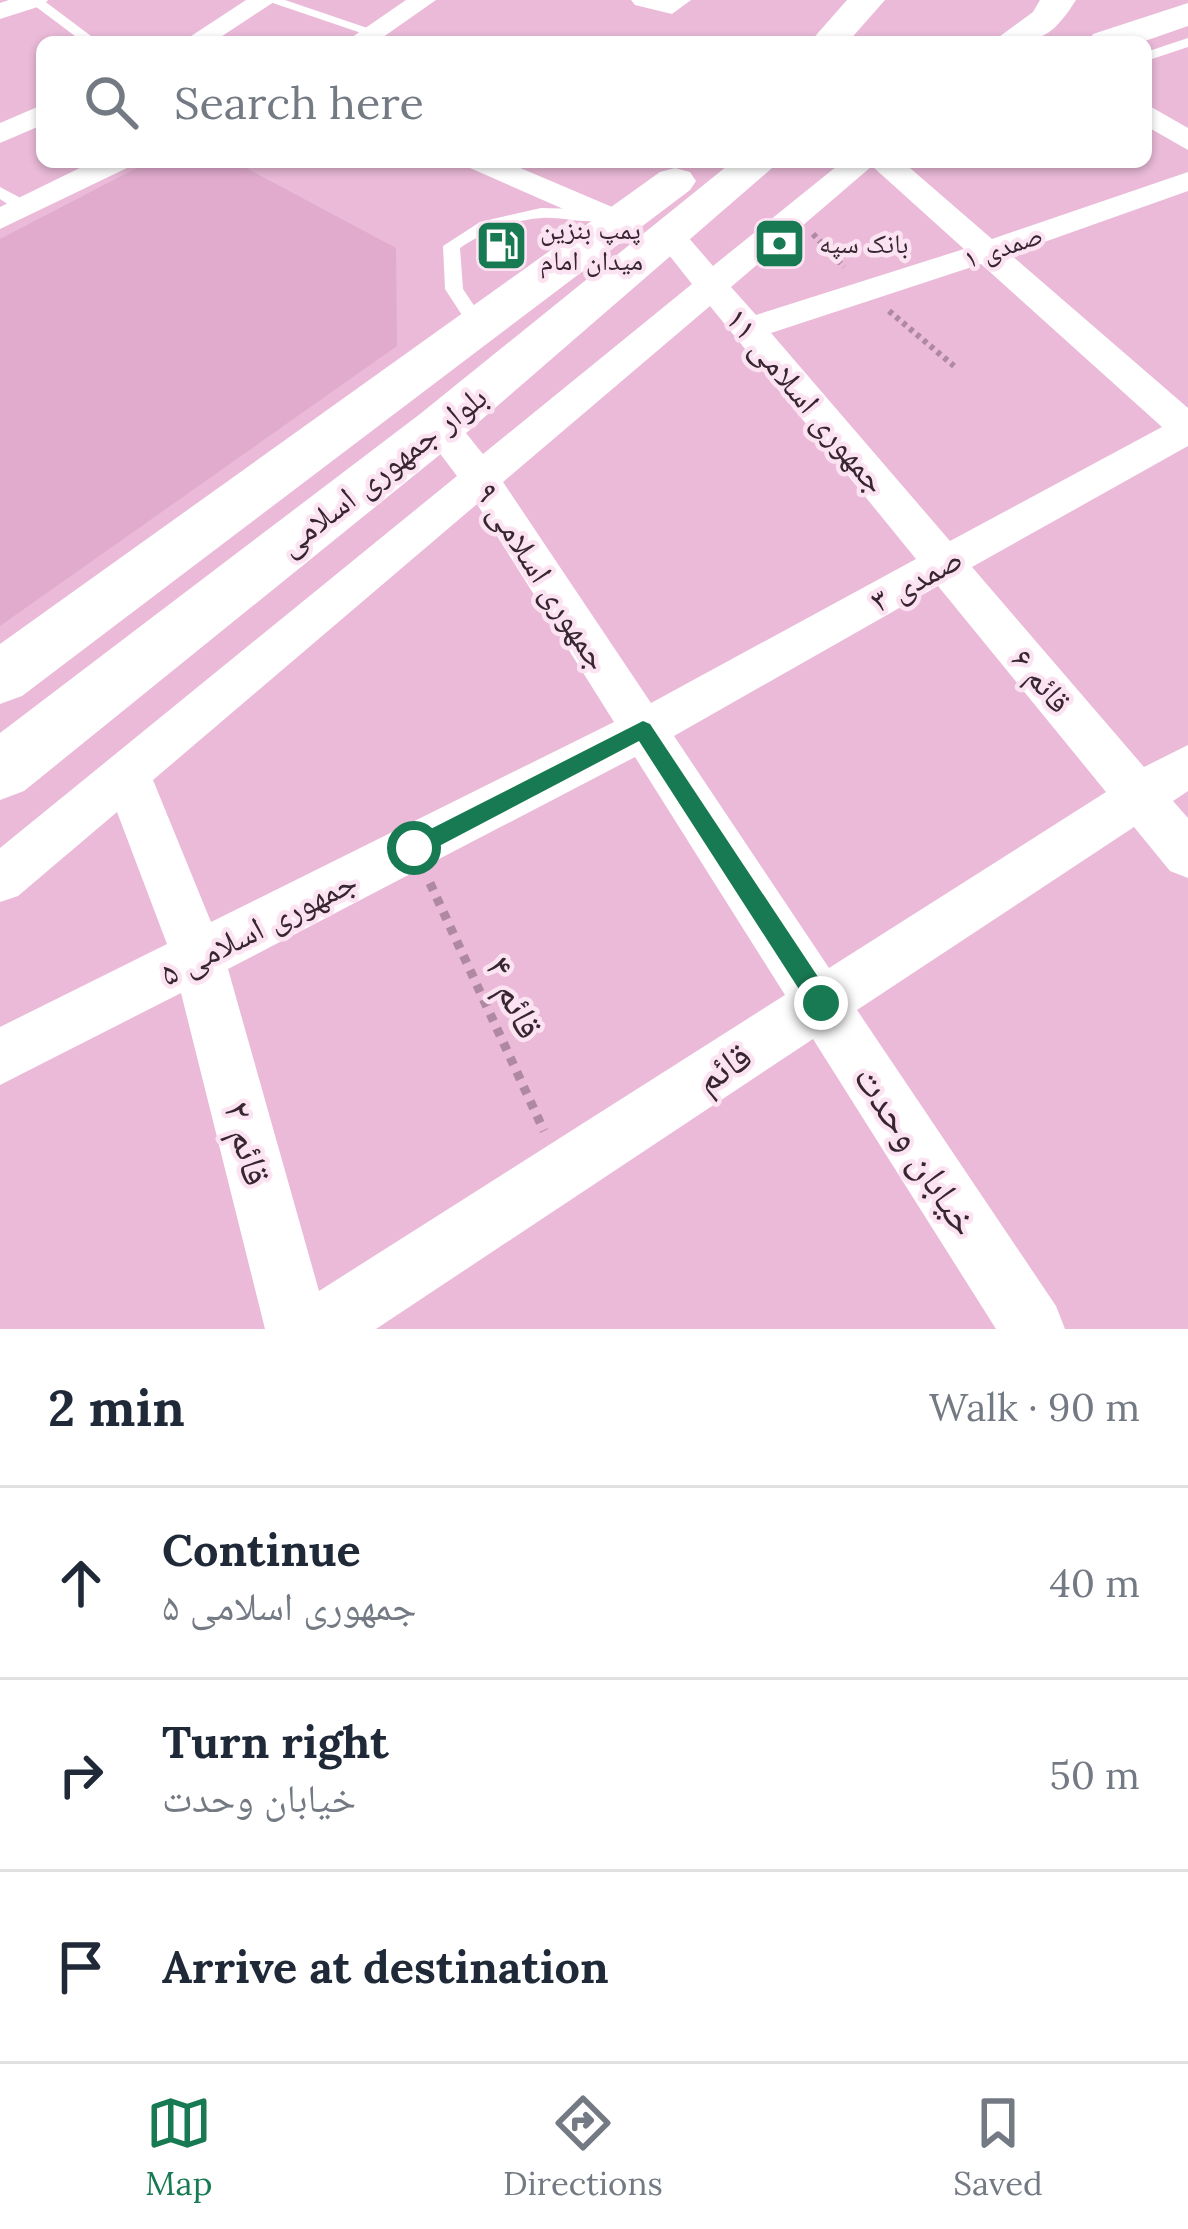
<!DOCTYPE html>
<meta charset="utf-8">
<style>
body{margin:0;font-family:Lora,"Noto Naskh Arabic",serif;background:#f2f2f3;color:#1f2937}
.stop{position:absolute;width:36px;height:36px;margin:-27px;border:9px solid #187a52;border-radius:50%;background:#fff}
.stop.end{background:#187a52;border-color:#fff;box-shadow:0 3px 12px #0008}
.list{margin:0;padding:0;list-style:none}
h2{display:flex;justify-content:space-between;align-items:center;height:156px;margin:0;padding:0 48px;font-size:51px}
h2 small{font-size:39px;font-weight:400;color:#747a83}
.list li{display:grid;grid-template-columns:78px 1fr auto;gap:36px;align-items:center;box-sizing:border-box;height:192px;padding:0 48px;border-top:3px solid #e0e1e3}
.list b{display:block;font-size:45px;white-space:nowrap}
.list p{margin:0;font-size:39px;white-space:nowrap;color:#747a83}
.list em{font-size:39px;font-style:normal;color:#747a83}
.icon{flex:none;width:66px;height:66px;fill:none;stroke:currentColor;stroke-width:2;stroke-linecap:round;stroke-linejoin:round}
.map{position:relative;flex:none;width:1188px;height:1329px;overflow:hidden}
.search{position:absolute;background:#fff;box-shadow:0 3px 9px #0004;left:36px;right:36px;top:36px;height:132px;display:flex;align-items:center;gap:30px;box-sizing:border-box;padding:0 42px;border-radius:18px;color:#747a83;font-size:45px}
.sheet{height:732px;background:#fff}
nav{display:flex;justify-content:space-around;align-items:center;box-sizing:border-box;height:168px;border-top:3px solid #e0e1e3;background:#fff;font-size:33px;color:#747a83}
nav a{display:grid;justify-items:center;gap:6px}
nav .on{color:#187a52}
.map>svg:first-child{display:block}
.built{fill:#e1abce}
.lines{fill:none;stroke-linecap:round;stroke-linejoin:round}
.path-far1{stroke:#af89a1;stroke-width:6;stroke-dasharray:4.5 4.5;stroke-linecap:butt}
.path{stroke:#af89a1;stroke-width:9;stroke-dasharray:8 8;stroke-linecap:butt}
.service{fill:#fff;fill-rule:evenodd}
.minor{fill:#fff;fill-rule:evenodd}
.secondary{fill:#fff;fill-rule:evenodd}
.route{fill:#187a52}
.labels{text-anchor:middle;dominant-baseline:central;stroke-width:9;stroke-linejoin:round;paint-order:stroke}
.far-poi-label{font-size:27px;fill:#372531;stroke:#fce3f2;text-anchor:start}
.far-street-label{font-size:27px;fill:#372531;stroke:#fce3f2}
.street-label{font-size:33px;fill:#372531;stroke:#fce3f2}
.near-street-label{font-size:39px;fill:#372531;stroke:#fce3f2}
</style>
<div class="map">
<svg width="1188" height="1329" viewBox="0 0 1188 1329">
<rect width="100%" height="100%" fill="#eabad8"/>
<path class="built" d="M 148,162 L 235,162 L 396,248 L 397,346 L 0,626 L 0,239 Z"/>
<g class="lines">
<path class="path-far1" d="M 813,234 L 844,267
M 889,311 L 954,366"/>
<path class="path" d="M 430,883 L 544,1131"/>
<path class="service" d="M 27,0 L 43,0 L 95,39 L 83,42 Z
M 264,0 L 285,0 L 382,33 L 370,36 Z
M 1188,38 L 1188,47 L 1146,61 L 1146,52 Z
M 0,187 L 30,203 L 30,211 L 18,211 L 0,199 Z
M 541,208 L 580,209 L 608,217 C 593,227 562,216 542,218 C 512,220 485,231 460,248 L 463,289 L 487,325 L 478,331 L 471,329 L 445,289 L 443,246 L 480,222 Z"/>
<path class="minor" d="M 9,0 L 48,0 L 44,5 L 0,19 L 0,3 Z
M 246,0 L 277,0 L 213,42 L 182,42 Z
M 406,0 L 436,0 L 376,42 L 345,42 Z
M 631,0 L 691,0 L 672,14 L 635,5 Z
M 1146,104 L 1188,128 L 1188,150 L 1146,126 Z
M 42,105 L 42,125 L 0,143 L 0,123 Z
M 92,162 L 131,162 L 127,168 L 0,229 L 0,207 Z
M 466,162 L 506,162 L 631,215 L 636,222 L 631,229 L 609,229 L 470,168 Z
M 842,162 L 903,162 L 992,239 L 1188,172 L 1188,191 L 1010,254 L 1188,408 L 1188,446 L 972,567 L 1144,767 L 1188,745 L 1188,791 L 1173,801 L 1188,818 L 1188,878 L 1170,871 L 1134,827 L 857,1010 L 1056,1306 L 1065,1329 L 996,1329 L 813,1039 L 376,1329 L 265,1329 L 181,993 L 0,1085 L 0,1027 L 167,944 L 117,812 L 18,896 L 0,902 L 0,848 L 457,476 L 420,427 L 426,418 C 454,410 466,434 483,454 L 692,284 L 654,236 L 659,229 L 681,229 L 713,266 ZM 872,166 L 964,249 L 756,315 L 731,287 ZM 981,264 L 1162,427 L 950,541 L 771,333 ZM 710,306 L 916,559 L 651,703 L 503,482 ZM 477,504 L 614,722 L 211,922 L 153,780 ZM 938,586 L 1106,792 L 829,968 L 674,736 ZM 635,757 L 785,995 L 319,1291 L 228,969 Z"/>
<path class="secondary" d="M 847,0 L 885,0 L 848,42 L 810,42 Z
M 1040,0 L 1076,0 C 1050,41 1038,42 992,42 L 1033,12 Z
M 1188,3 L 1188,26 L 1142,42 L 1088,42 L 1093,34 Z
M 732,162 L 779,162 L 458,440 L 24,791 L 0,800 L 0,733 L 420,414 Z
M 675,168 L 690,172 L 696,181 L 690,190 L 22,696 L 0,704 L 0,644 L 660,172 Z"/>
</g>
<path class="route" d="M 643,721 L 650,724 L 830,995 L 830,1011 L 813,1011 L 639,741 L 422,855 L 407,855 L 407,841 Z"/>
<defs>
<symbol id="bank-square" viewBox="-11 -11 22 22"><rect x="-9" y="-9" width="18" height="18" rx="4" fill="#187a52" stroke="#fce3f2"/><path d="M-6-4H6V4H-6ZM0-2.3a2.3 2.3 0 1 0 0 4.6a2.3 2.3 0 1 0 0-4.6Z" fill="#fff"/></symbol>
<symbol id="fuel-square" viewBox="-11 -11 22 22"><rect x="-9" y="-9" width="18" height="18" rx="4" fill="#187a52" stroke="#fce3f2"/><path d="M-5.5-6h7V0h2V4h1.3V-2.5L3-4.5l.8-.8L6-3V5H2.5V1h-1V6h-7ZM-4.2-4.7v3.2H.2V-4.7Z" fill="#fff"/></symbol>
</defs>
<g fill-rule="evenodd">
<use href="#bank-square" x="750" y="214" width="59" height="59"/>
<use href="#fuel-square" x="472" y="216" width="59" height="59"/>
</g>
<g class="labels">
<g class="far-poi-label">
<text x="540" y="229">پمپ بنزین<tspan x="540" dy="31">میدان امام</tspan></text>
<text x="819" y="243">بانک سپه</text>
</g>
<g class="far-street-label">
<text transform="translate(1003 246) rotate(-19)">صمدی ۱</text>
</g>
<g class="street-label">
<text transform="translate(807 400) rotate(50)">جمهوری اسلامی ۱۱</text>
<text transform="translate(382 470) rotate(-38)">بلوار جمهوری اسلامی</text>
<text transform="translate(543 576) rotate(57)">جمهوری اسلامی ۹</text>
<text transform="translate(916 579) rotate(-29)">صمدی ۳</text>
<text transform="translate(1042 680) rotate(50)">قائم ۶</text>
<text transform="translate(258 927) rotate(-27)">جمهوری اسلامی ۵</text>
</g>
<g class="near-street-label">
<text transform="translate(515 997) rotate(65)">قائم ۴</text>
<text transform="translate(723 1067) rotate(-33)">قائم</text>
<text transform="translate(248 1143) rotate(75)">قائم ۲</text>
<text transform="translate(917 1150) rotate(57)">خیابان وحدت</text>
</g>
</g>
</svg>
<div class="stop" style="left:414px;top:848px"></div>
<div class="stop end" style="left:821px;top:1003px"></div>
<div class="search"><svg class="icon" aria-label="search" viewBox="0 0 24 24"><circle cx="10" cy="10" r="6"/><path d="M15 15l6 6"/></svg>Search here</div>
</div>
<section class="sheet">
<h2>2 min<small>Walk · 90 m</small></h2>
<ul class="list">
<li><svg class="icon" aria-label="ahead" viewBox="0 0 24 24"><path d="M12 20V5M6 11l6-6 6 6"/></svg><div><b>Continue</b><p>جمهوری اسلامی ۵</p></div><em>40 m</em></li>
<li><svg class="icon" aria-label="right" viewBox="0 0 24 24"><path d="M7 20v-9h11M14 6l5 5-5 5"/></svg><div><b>Turn right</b><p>خیابان وحدت</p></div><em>50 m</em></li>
<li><svg class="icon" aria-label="arrive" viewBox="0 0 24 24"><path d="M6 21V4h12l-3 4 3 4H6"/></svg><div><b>Arrive at destination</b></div></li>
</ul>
</section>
<nav>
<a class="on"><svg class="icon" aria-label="map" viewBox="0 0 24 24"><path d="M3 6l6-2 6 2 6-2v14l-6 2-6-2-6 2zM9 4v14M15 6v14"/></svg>Map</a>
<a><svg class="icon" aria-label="directions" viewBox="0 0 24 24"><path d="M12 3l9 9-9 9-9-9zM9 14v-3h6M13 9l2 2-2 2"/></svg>Directions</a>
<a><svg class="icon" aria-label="saved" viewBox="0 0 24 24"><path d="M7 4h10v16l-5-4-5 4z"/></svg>Saved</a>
</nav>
